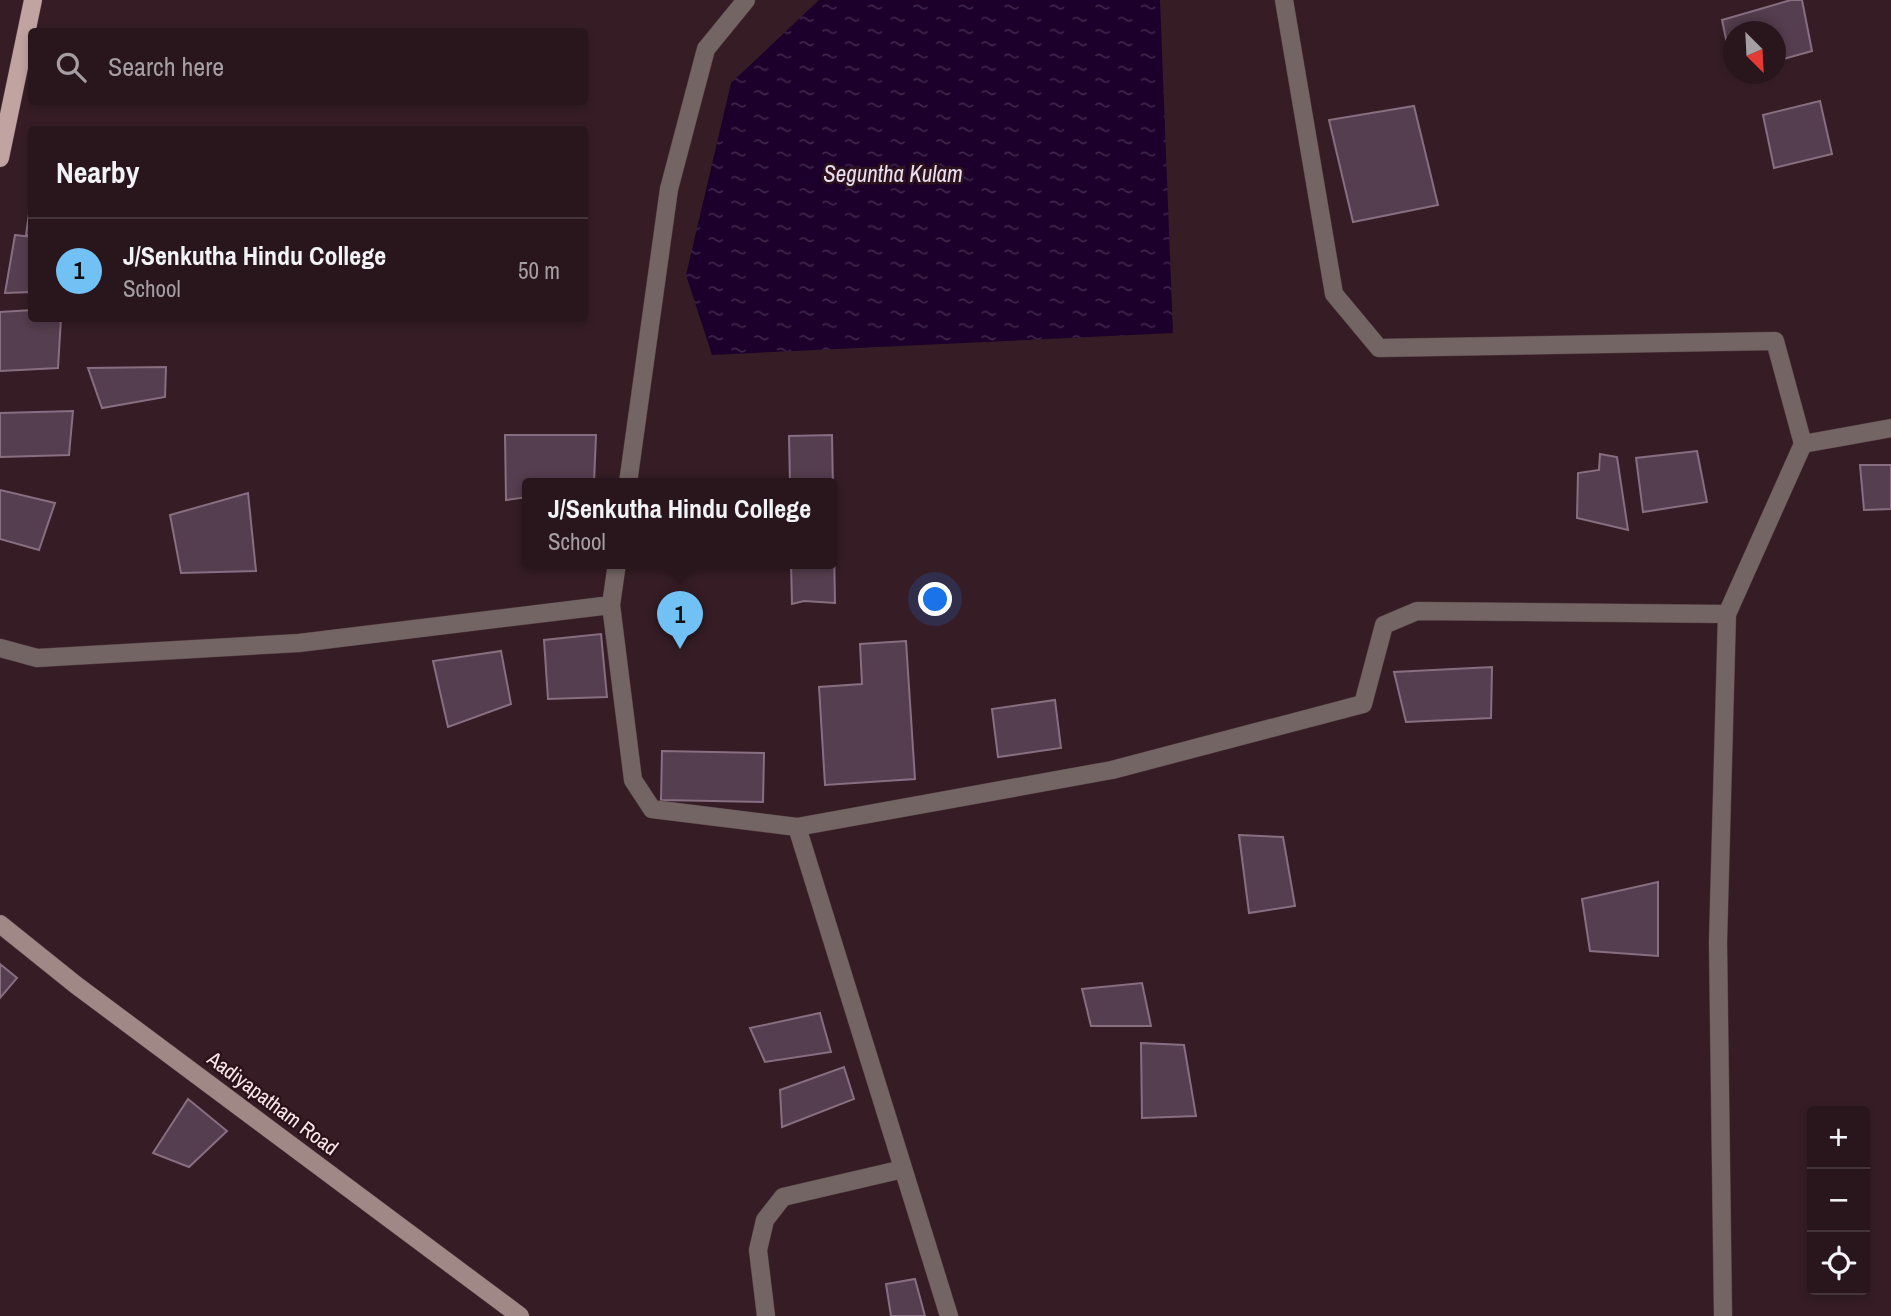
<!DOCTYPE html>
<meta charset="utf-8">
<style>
body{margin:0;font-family:"Archivo Narrow",sans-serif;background:#301f25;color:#f1f3f6}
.controls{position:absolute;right:21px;bottom:21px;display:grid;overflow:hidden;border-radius:7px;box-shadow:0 4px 10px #0003}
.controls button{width:63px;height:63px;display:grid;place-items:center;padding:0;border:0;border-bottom:2px solid #44353b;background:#28161c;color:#f1f3f6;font:35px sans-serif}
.compass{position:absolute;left:1723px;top:21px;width:63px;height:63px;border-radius:50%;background:#28161c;box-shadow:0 4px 10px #0003;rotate:156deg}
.you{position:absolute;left:936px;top:600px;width:24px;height:24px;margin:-18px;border:5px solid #fff;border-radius:50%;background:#1a73e8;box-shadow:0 0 0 10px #1a73e833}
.badge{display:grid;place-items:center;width:46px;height:46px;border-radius:50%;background:#72c1f5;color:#111;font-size:23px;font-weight:700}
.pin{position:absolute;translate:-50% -58px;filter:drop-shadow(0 2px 4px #0008)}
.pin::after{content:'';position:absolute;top:37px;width:24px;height:21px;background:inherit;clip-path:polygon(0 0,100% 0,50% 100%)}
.popup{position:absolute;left:522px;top:478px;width:315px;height:91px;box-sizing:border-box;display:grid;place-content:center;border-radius:7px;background:#28161c;filter:drop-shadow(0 2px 5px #0005);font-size:23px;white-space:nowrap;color:#a59fa3}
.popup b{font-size:26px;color:#f1f3f6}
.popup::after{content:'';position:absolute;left:50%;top:100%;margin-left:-14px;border:14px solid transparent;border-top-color:#28161c}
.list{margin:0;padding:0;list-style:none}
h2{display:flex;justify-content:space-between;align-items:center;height:91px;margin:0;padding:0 28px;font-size:30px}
h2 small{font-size:23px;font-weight:400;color:#a59fa3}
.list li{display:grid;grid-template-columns:46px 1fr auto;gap:21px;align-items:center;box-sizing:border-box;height:105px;padding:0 28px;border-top:2px solid #44353b}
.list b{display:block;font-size:26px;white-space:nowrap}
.list p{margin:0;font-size:23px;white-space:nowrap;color:#a59fa3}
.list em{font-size:23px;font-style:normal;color:#a59fa3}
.icon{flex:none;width:38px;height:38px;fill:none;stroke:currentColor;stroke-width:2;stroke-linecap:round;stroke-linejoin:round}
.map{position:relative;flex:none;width:1891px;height:1316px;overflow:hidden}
.search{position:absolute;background:#28161c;box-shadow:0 4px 10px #0003;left:28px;top:28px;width:560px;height:77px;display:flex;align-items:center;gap:18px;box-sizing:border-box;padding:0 24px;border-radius:7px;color:#a59fa3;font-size:26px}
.panel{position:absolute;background:#28161c;box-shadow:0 4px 10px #0003;left:28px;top:126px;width:560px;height:196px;border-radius:7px}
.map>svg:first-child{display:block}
.water{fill:url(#water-ripples)}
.building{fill:#553e4f;stroke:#886e81;stroke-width:2}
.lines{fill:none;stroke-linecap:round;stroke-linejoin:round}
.street-casing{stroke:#523a41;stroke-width:19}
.secondary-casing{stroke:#523a41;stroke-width:19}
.primary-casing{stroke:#523a41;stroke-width:19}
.street{stroke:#736563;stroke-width:18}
.secondary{stroke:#9f8886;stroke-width:18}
.primary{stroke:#c1a4a1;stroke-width:18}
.labels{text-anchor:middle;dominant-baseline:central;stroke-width:5;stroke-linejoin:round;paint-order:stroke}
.street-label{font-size:21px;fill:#fbe9ed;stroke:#2c131b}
.water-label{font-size:23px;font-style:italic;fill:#eadff2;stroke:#2c131b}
</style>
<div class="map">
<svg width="1891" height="1316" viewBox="0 0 1891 1316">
<defs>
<pattern id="water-ripples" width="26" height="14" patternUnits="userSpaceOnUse" patternTransform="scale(1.75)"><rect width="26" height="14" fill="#1c002b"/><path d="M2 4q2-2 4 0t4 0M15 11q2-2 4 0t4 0" fill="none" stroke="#3e254a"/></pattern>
</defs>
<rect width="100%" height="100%" fill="#361d25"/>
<path class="water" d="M 819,0 L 1160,0 L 1173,333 L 712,355 L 686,275 L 731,83 Z"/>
<path class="building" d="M 1791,0 L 1802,0 L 1812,51 L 1776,61 L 1776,32 L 1734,32 L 1733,72 L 1722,20 Z
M 1820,101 L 1832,154 L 1774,168 L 1763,115 Z
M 1414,106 L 1438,205 L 1353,222 L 1329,120 Z
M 32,192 L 32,235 L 26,235 Z
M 15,235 L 32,237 L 32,292 L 5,293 Z
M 32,310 L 32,318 L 61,318 L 58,368 L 0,371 L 0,312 Z
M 166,367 L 165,397 L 102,408 L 88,368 Z
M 73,411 L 69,455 L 0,457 L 0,413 Z
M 505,435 L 596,435 L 594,483 L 528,483 L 528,497 L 506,500 Z
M 832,435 L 835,603 L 804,601 L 792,604 L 791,563 L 832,563 L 832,483 L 790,483 L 789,436 Z
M 1697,451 L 1707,502 L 1643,512 L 1636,458 Z
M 1600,454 L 1617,457 L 1628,530 L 1577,518 L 1578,473 L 1599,470 Z
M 1860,465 L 1891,465 L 1891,509 L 1864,510 Z
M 0,490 L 55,503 L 39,550 L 0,539 Z
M 248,493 L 256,571 L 181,573 L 170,515 Z
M 601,634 L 607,697 L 548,699 L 544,640 Z
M 906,641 L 915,779 L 825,785 L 819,687 L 862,684 L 860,644 Z
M 501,651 L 511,704 L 448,727 L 433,661 Z
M 1492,667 L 1491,718 L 1406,722 L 1394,672 Z
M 1055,700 L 1061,748 L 998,757 L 992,709 Z
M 662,751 L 764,753 L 763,802 L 661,800 Z
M 1239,835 L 1283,837 L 1295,906 L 1249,913 Z
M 1658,882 L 1658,956 L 1590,951 L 1582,899 Z
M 0,964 L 17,978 L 0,998 Z
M 1142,983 L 1151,1026 L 1091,1026 L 1082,989 Z
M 820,1013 L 831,1052 L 765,1062 L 750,1028 Z
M 1141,1043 L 1184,1045 L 1196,1116 L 1142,1118 Z
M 844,1067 L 854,1099 L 782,1127 L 780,1090 Z
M 188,1099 L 227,1131 L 189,1167 L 153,1153 Z
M 915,1279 L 925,1316 L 891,1316 L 886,1284 Z"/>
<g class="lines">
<defs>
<path id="street" d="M 1284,0 L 1334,294 L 1379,348 L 1775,341 L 1803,444 L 1891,428
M 628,483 L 669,189 L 706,49 L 746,0
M 617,563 L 611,605 L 633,780 L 652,809 L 797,827 L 1112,770 L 1363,704 L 1384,625 L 1417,611 L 1727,614
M 0,648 L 37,658 L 299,643 L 611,605
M 797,827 L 949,1316
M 766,1316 L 758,1250 L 765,1220 L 783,1197 L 903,1169
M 1723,1316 L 1718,942 L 1727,614 L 1803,444"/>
<path id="secondary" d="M 0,924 L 76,985 L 520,1316"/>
<path id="primary" d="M 0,158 L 33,0"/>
</defs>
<use href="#street" class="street-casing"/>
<use href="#secondary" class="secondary-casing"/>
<use href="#primary" class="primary-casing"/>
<use href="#street" class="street"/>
<use href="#secondary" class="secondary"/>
<use href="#primary" class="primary"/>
</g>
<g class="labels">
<g class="street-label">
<text transform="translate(273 1103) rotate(37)">Aadiyapatham Road</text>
</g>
<g class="water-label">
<text x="893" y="173">Seguntha Kulam</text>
</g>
</g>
</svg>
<div class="controls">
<button>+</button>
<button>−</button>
<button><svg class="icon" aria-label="locate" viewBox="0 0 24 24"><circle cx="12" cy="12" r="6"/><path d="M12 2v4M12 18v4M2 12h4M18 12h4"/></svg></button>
</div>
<svg class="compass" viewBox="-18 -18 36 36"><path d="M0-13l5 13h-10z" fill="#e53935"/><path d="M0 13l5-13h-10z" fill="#a59fa3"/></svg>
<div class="you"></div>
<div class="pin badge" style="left:680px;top:649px">1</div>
<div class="popup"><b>J/Senkutha Hindu College</b>School</div>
<div class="search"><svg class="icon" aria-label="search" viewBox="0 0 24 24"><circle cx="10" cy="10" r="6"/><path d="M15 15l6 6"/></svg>Search here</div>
<section class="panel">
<h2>Nearby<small></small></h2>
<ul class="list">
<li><span class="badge">1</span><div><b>J/Senkutha Hindu College</b><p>School</p></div><em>50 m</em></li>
</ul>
</section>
</div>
